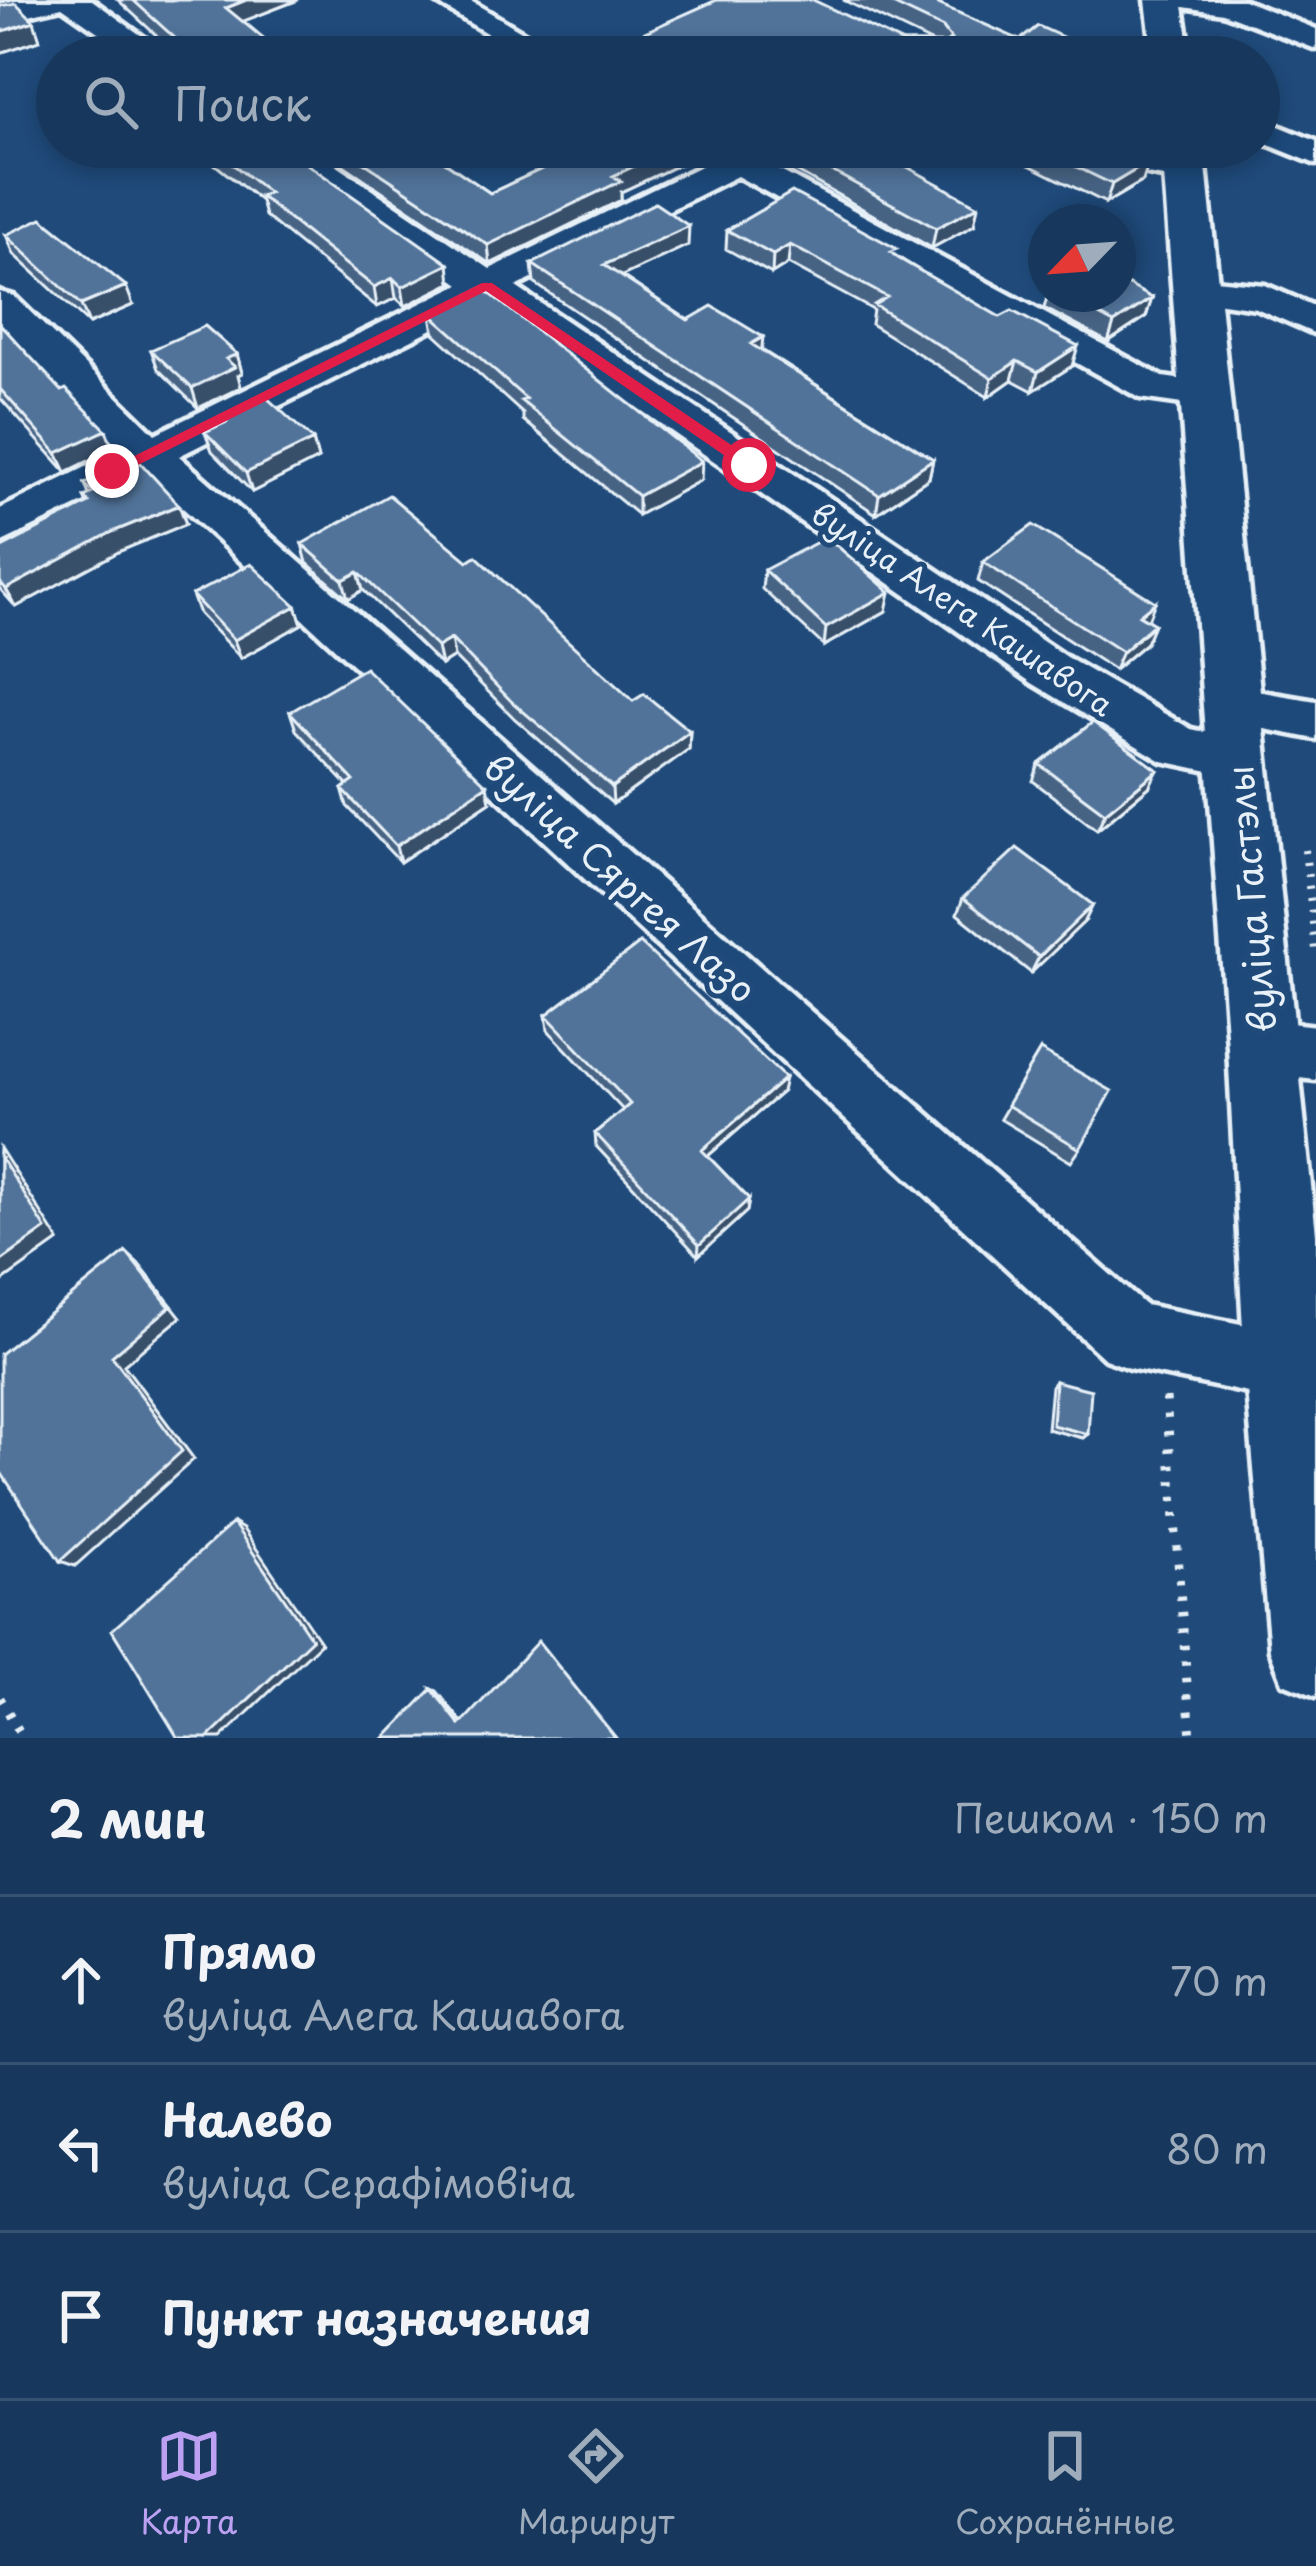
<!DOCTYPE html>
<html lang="ru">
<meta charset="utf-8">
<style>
body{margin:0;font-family:"Playpen Sans",sans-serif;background:#203f62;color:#f1f3f6}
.compass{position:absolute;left:1028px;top:204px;width:108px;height:108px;border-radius:50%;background:#17385c;box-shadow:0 6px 18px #0003;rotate:245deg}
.stop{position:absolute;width:36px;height:36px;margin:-27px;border:9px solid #e11d48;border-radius:50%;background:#fff}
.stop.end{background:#e11d48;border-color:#fff;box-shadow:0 3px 12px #0008}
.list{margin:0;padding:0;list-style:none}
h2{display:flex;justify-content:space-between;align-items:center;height:156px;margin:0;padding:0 48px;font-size:51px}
h2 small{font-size:39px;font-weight:400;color:#9eacbb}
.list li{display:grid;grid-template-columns:78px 1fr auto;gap:36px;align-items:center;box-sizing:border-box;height:168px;padding:0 48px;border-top:3px solid #365272}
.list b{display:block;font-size:45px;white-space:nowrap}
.list p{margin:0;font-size:39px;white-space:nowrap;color:#9eacbb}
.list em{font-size:39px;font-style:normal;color:#9eacbb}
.icon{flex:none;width:66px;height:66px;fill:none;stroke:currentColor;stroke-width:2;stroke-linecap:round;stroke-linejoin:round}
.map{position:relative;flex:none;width:1316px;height:1738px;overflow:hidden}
.search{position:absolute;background:#17385c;box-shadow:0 6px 18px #0003;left:36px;right:36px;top:36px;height:132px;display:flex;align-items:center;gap:30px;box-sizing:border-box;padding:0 42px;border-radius:66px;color:#9eacbb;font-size:45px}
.sheet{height:660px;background:#17385c}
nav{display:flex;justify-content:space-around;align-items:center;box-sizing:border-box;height:168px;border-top:3px solid #365272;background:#17385c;font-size:33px;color:#9eacbb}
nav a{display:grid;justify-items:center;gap:6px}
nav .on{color:#bca0f2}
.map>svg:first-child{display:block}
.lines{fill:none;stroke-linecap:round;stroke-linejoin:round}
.street-casing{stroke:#e8f1f8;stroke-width:9}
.secondary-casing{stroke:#e8f1f8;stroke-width:9}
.path-far1{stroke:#e8f1f8;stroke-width:8;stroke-dasharray:3 9;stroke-linecap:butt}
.path{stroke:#e8f1f8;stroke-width:9;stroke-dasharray:4.5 12;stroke-linecap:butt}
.street{fill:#1f4a7a;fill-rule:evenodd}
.secondary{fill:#1f4a7a;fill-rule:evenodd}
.wall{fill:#466384;stroke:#e8f1f8;stroke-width:3}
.shaded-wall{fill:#39506b;stroke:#e8f1f8;stroke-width:3}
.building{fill:#517399;stroke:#e8f1f8;stroke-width:3}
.route{fill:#e11d48}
.labels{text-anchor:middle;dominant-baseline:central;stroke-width:10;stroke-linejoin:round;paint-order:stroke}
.far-street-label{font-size:30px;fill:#e8f1f8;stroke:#1f4a7a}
.street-label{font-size:36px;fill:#e8f1f8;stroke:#1f4a7a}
</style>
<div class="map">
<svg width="1316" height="1738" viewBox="0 0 1316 1738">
<rect width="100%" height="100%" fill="#1f4a7a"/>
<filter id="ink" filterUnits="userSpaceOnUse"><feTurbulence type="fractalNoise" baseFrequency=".00833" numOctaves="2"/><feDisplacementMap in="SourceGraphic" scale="24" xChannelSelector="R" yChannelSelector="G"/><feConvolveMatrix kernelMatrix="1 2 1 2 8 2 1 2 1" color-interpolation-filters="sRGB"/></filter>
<g filter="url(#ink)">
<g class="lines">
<defs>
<path id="street" d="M 16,0 L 92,0 L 171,57 L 134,57 L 62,7 L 0,22 L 0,4 Z
M 432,0 L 469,0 L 565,57 L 526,57 Z
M 1173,0 L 1243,0 L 1316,29 L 1316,49 L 1223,13 L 1177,6 Z
M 1259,118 L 1316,141 L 1316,164 L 1259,141 Z
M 269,147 L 309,147 L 490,269 L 711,161 L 693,147 L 736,147 L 1163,377 L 1217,385 L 1223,394 L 1217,403 L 1203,407 L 1140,398 L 737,176 L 516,287 L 1066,657 L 1191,729 L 1255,743 L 1262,757 L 1255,771 L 1237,777 L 1162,761 L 1032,683 L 486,302 L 179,456 L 1145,1305 L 1286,1333 L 1310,1343 L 1316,1358 L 1310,1391 L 1286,1401 L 1129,1368 L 1105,1359 L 145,473 L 0,543 L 0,509 L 121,450 L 0,326 L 0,292 L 14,296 L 155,434 L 460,284 Z
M 1098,147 L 1143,147 L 1198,162 L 1203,169 L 1198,176 C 1170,183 1116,171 1098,147 Z
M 1194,278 L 1265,285 L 1316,307 L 1316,334 L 1256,308 L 1181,297 L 1175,289 L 1181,281 Z
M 1232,687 L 1316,701 L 1316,739 L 1214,719 L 1207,706 L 1214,693 Z
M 1264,1020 L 1316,1026 L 1316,1080 L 1264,1074 L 1243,1066 L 1235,1047 L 1243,1028 Z"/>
<path id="secondary" d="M 1146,0 L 1182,0 L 1191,57 L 1153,57 Z
M 1162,147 L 1204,147 L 1316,1234 L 1316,1696 L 1283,1683 L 1270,1650 L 1245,1367 L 1228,1047 Z"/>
</defs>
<use href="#street" class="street-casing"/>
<use href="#secondary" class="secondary-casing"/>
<path class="path-far1" d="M 1305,850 L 1316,950"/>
<path class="path" d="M 1166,1398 L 1191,1738
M 0,1698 L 23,1738"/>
<use href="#street" class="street"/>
<use href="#secondary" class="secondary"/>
</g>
<path class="wall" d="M 118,0 L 298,0 L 243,21 L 286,57 L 180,57 Z
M 717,0 L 903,43 L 933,43 L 843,0 L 929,0 L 1020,40 L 1107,57 L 589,57 Z
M 193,147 L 283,147 L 451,283 L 405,306 L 396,298 L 377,307 L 265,216 L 261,201 Z
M 317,147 L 423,147 L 490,193 L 590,147 L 697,147 L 697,156 L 621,192 L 621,200 L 490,264 Z
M 753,147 L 871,147 L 974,225 L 932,248 Z
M 1018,147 L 1117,147 L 1143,181 L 1106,203 L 1015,158 Z
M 727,230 L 896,256 L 1072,366 L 1033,391 L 1012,380 L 988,397 L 871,324 L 873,310 L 788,264 L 772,274 L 726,249 Z
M 6,235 L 133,305 L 89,324 L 14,254 Z
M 688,245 L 622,276 L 688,320 L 762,350 L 933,459 L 929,478 L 876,514 L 534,283 L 532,264 Z
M 1048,294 L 1118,294 L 1152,298 L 1146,317 L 1108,342 L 1044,308 Z
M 431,314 L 701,480 L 638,515 L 523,420 L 523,414 L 434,333 Z
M 0,324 L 113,449 L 66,472 L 0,398 Z
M 151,350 L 237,354 L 242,373 L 238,375 L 241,387 L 198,408 L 158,369 Z
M 222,417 L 313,440 L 318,459 L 252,492 L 212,451 L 205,432 L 224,423 Z
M 85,484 L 179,505 L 186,524 L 120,551 L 16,607 L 0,589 L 0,549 L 87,504 L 84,497 L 89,495 Z
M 302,544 L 633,701 L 690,731 L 689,749 L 613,804 L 515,719 L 454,657 L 441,665 L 363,590 L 348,599 L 307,563 Z
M 983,562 L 1147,620 L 1154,624 L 1146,643 L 1114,670 L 978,581 Z
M 764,570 L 886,611 L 824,646 L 762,589 Z
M 192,595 L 296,606 L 302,624 L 241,658 L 199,614 Z
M 290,712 L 490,802 L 400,862 L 347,806 L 342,789 L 347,785 L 296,730 Z
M 1039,764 L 1149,787 L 1097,830 L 1033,781 Z
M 963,898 L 1085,921 L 1031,973 L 957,914 Z
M 546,1015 L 782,1092 L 708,1156 L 749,1199 L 747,1211 L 698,1256 L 596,1146 L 595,1133 L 623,1110 L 548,1030 Z
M 1040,1050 L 1080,1149 L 1071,1162 L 1000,1119 Z
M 1055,1381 L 1088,1434 L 1083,1438 L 1047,1429 L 1051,1386 Z"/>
<path class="shaded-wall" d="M 246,0 L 298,0 L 231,26 L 226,8 Z
M 34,21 L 40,40 L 0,53 L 0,32 Z
M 827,40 L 825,57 L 788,57 Z
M 197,45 L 200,57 L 188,57 L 186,48 Z
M 675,147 L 697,147 L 697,156 L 621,192 L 621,200 L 490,264 L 488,245 L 613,176 Z
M 1149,162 L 1143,181 L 1106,203 L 1112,184 Z
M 978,206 L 974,225 L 932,248 L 936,228 Z
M 689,226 L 688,245 L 605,284 L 604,265 Z
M 790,245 L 788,264 L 772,274 L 773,255 Z
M 449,264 L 451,283 L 405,306 L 402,287 Z
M 393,278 L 396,298 L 377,307 L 374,287 Z
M 126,286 L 133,305 L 89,324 L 81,305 Z
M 1152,298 L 1146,317 L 1108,342 L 1114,323 Z
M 763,337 L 761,356 L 751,344 Z
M 1078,346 L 1072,366 L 1033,391 L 1038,372 Z
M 237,354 L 242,373 L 238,375 L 241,387 L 198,408 L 192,388 L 226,359 Z
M 1017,361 L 1012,380 L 988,397 L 992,378 Z
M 106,430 L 113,449 L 66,472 L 57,453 Z
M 313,440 L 318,459 L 252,492 L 246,473 Z
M 933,459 L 929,478 L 876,514 L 879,495 Z
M 702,461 L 701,480 L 638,515 L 638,496 Z
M 179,505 L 186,524 L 120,551 L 16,607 L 6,589 L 112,532 Z
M 358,572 L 363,590 L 348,599 L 343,580 Z
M 890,592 L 886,611 L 824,646 L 826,628 Z
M 1155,602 L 1148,620 L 1139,615 Z
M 296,606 L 302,624 L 241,658 L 234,640 Z
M 1154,624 L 1146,643 L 1114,670 L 1122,652 Z
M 451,639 L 454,657 L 441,665 L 437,647 Z
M 690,731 L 689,749 L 613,804 L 612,787 Z
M 1158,770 L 1149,787 L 1097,830 L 1105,813 Z
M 487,785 L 490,802 L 400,862 L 396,846 Z
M 1093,905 L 1085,921 L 1031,973 L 1039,957 Z
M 785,1078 L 782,1092 L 701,1162 L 702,1150 Z
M 0,1148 L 59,1241 L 0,1283 Z
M 749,1199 L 747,1211 L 698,1256 L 699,1245 Z
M 126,1252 L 138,1263 L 181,1317 L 124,1365 L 194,1459 L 75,1566 L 60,1561 L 112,1356 Z
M 233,1523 L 243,1529 L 321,1643 L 221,1738 L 208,1738 Z
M 432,1689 L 437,1691 L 465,1726 L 460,1725 Z"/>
<path class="building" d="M 133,0 L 246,0 L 226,8 L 286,57 L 201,57 L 197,45 L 186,48 Z
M 717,0 L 813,0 L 903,43 L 946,43 L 951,39 L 943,28 L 884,0 L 929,0 L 1020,40 L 1038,26 L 1107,57 L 861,57 L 827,40 L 788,57 L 589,57 Z
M 16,3 L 34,21 L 0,32 L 0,6 Z
M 211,147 L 283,147 L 449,264 L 402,287 L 393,278 L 374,287 L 260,196 L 269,193 Z
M 341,147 L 423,147 L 490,193 L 590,147 L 675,147 L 613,176 L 621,181 L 488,245 Z
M 788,147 L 871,147 L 978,206 L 936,228 Z
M 1035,147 L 1117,147 L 1149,162 L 1112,184 Z
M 792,192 L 897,249 L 891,252 L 898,258 L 1000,317 L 1012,311 L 1078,346 L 1038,372 L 1017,361 L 992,378 L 874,305 L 887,297 L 790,245 L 773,255 L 727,230 Z
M 655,203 L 689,226 L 604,265 L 688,320 L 712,306 L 763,337 L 751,344 L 933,459 L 879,495 L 532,264 Z
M 42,218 L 126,286 L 81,305 L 6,235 Z
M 1118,279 L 1152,298 L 1114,323 L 1059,294 L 1118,294 Z
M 483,288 L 702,461 L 638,496 L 521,401 L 526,399 L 431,314 Z
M 0,324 L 62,391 L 66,389 L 106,430 L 57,453 L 0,389 Z
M 205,326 L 237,354 L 226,359 L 235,367 L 192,388 L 151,350 Z
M 265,396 L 313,440 L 246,473 L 205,432 L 227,422 L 222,417 Z
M 137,459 L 179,505 L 112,532 L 6,589 L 0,582 L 0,549 L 89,503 L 84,497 L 93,493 L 85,484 Z
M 389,495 L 468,561 L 476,556 L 633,701 L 644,694 L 690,731 L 612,787 L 512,702 L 451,639 L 437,647 L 358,572 L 343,580 L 302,544 Z
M 1033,525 L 1155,602 L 1139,615 L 1154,624 L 1122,652 L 983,562 Z
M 827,537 L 890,592 L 826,628 L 764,570 Z
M 251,564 L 296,606 L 234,640 L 192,595 Z
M 365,668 L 487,785 L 396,846 L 342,789 L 354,781 L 290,712 Z
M 1093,722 L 1158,770 L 1105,813 L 1039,764 Z
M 1017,848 L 1093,905 L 1039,957 L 963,898 Z
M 640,943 L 785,1078 L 702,1150 L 749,1199 L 699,1245 L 595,1133 L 630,1104 L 546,1015 Z
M 1040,1050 L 1112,1091 L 1080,1149 L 1007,1105 Z
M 0,1156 L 46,1229 L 0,1262 Z
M 126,1252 L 170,1307 L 112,1356 L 182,1451 L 60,1561 L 0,1471 L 0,1354 Z
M 1055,1381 L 1091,1390 L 1088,1434 L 1052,1425 Z
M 233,1523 L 312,1639 L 208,1738 L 178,1738 L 112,1630 Z
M 538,1641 L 616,1738 L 385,1738 L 432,1689 L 460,1725 Z"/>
</g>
<path class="route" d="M 482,283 L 492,283 L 755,461 L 755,469 L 744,469 L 486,291 L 118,475 L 104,471 Z"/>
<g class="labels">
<g class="far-street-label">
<text transform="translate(963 608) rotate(34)">вуліца Алега Кашавога</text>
</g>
<g class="street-label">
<text transform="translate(621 877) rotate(42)">вуліца Сяргея Лазо</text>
<text transform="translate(1250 899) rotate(-95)">вуліца Гастэлы</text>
</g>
</g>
</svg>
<svg class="compass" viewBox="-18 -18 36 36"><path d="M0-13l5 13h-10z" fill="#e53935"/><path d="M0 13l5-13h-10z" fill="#9eacbb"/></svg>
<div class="stop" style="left:749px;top:465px"></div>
<div class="stop end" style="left:112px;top:471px"></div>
<div class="search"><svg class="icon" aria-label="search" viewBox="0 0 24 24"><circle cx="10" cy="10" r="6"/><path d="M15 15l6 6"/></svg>Поиск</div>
</div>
<section class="sheet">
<h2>2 мин<small>Пешком · 150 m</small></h2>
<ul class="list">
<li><svg class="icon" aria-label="ahead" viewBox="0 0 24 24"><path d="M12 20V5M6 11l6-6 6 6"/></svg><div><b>Прямо</b><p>вуліца Алега Кашавога</p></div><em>70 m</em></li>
<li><svg class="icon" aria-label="left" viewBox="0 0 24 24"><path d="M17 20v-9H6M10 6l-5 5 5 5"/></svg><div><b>Налево</b><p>вуліца Серафімовіча</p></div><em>80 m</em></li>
<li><svg class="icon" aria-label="arrive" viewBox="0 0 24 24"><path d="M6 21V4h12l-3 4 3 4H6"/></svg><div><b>Пункт назначения</b></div></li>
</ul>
</section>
<nav>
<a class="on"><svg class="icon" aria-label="map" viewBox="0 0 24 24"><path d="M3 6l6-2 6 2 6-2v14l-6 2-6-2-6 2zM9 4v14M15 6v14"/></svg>Карта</a>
<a><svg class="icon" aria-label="directions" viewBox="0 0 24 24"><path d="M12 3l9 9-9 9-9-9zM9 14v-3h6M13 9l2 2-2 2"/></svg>Маршрут</a>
<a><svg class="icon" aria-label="saved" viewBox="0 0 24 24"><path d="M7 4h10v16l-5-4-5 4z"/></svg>Сохранённые</a>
</nav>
